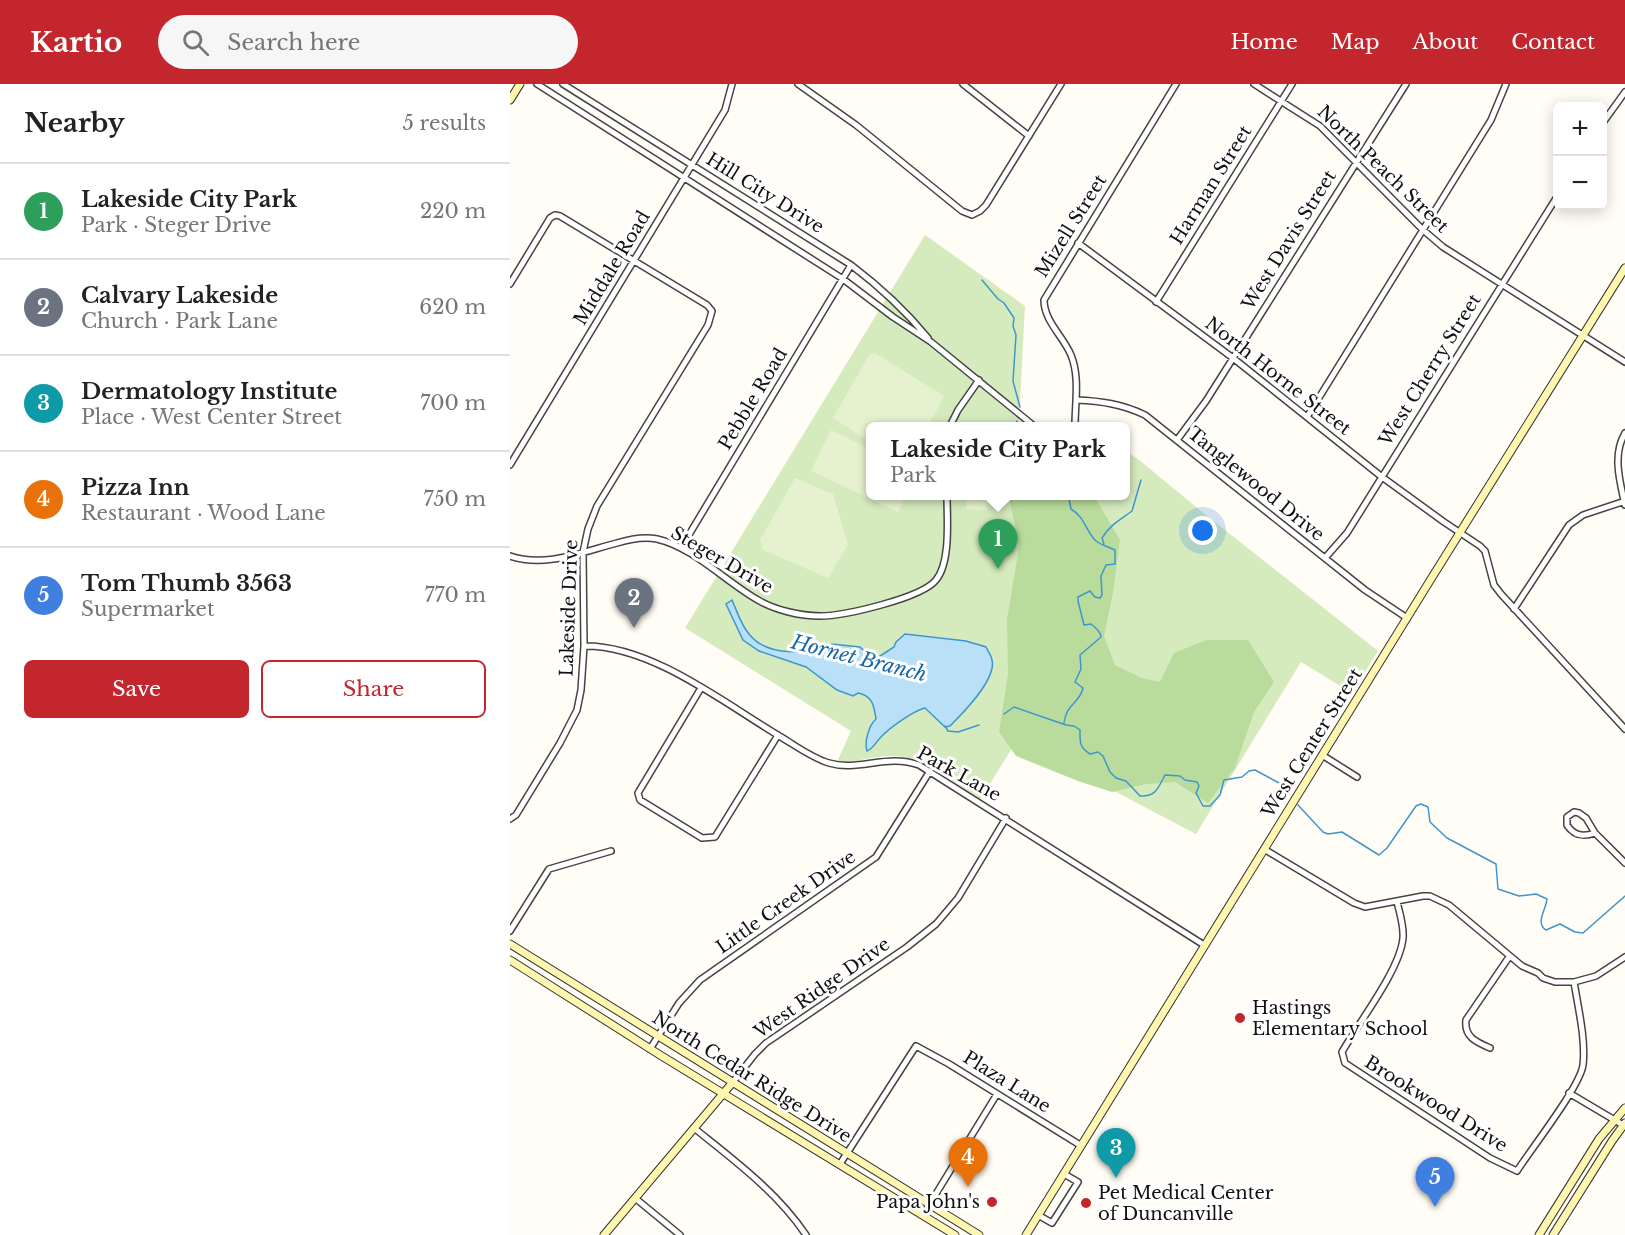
<!DOCTYPE html>
<meta charset="utf-8">
<style>
body{margin:0;font-family:"Libre Baskerville",serif;background:#f6f6f6;color:#222}
.controls{position:absolute;right:18px;top:18px;display:grid;overflow:hidden;border-radius:9px;box-shadow:0 3px 15px #0003}
.controls button{width:54px;height:54px;display:grid;place-items:center;padding:0;border:0;border-bottom:2px solid #e0e0e0;background:#fff;color:#222;font:30px sans-serif}
.you{position:absolute;left:693px;top:447px;width:21px;height:21px;margin:-15px;border:4px solid #fff;border-radius:50%;background:#1a73e8;box-shadow:0 0 0 9px #1a73e833}
.badge{display:grid;place-items:center;width:39px;height:39px;border-radius:50%;background:#c4262e;color:#fff;font-size:20px;font-weight:700}
.pin{position:absolute;translate:-50% -50px;filter:drop-shadow(0 2px 3px #0008)}
.pin::after{content:'';position:absolute;top:32px;width:21px;height:18px;background:inherit;clip-path:polygon(0 0,100% 0,50% 100%)}
.popup{position:absolute;left:356px;top:338px;width:264px;height:78px;box-sizing:border-box;display:grid;place-content:center;border-radius:9px;background:#fff;filter:drop-shadow(0 2px 4px #0005);font-size:20px;white-space:nowrap;color:#767676}
.popup b{font-size:22px;color:#222}
.popup::after{content:'';position:absolute;left:50%;top:100%;margin-left:-12px;border:12px solid transparent;border-top-color:#fff}
.list{margin:0;padding:0;list-style:none}
h2{display:flex;justify-content:space-between;align-items:center;height:78px;margin:0;padding:0 24px;font-size:26px}
h2 small{font-size:20px;font-weight:400;color:#767676}
.list li{display:grid;grid-template-columns:39px 1fr auto;gap:18px;align-items:center;box-sizing:border-box;height:96px;padding:0 24px;border-top:2px solid #e0e0e0}
.list b{display:block;font-size:22px;white-space:nowrap}
.list p{margin:0;font-size:20px;white-space:nowrap;color:#767676}
.list em{font-size:20px;font-style:normal;color:#767676}
.actions{display:flex;gap:12px;padding:18px 24px}
.actions a{flex:1;padding:14px 0;border:2px solid #c4262e;border-radius:9px;text-align:center;font-size:21px;color:#c4262e}
.actions .main{background:#c4262e;color:#fff}
.icon{flex:none;width:33px;height:33px;fill:none;stroke:currentColor;stroke-width:2;stroke-linecap:round;stroke-linejoin:round}
.map{position:relative;flex:none;width:1115px;height:1151px;overflow:hidden}
header{display:flex;align-items:center;gap:36px;box-sizing:border-box;height:84px;padding:0 30px;background:#c4262e;color:#fff}
header strong{font-size:28px}
nav{display:flex;gap:33px;margin-inline-start:auto;font-size:21px}
.search{width:420px;height:54px;background:#f6f6f6;display:flex;align-items:center;gap:15px;box-sizing:border-box;padding:0 21px;border-radius:33px;color:#767676;font-size:22px}
main{display:flex}
aside{flex:1;background:#fff}
.map>svg:first-child{display:block}
.green{fill:#d5ebbd}
.forest{fill:#b9dc9c}
.pitch{fill:#e6f2cf}
.water{fill:#b9e0f7;stroke:#3f96cf;stroke-width:1.5}
.lines{fill:none;stroke-linecap:round;stroke-linejoin:round}
.stream{stroke:#3f96cf;stroke-width:1.5}
.street-casing{stroke:#444;stroke-width:8}
.secondary-casing{stroke:#333;stroke-width:9}
.street{stroke:#fff;stroke-width:5}
.secondary{stroke:#fff6b0;stroke-width:7}
.poi-dot{fill:#c4262e;stroke:#fff;stroke-width:2}
.labels{text-anchor:middle;dominant-baseline:central;stroke-width:6;stroke-linejoin:round;paint-order:stroke}
.street-label{font-size:18px;fill:#111;stroke:#fff}
.poi-label{font-size:18px;fill:#111;stroke:#fff;text-anchor:start}
.water-label{font-size:20px;font-style:italic;fill:#1768a6;stroke:#fff}
</style>
<header>
<strong>Kartio</strong>
<div class="search"><svg class="icon" aria-label="search" viewBox="0 0 24 24"><circle cx="10" cy="10" r="6"/><path d="M15 15l6 6"/></svg>Search here</div>
<nav><a>Home</a><a>Map</a><a>About</a><a>Contact</a></nav>
</header>
<main>
<aside>
<h2>Nearby<small>5 results</small></h2>
<ul class="list">
<li><span class="badge" style="background:#2e9e5b">1</span><div><b>Lakeside City Park</b><p>Park · Steger Drive</p></div><em>220 m</em></li>
<li><span class="badge" style="background:#6b7280">2</span><div><b>Calvary Lakeside</b><p>Church · Park Lane</p></div><em>620 m</em></li>
<li><span class="badge" style="background:#0f9aa8">3</span><div><b>Dermatology Institute</b><p>Place · West Center Street</p></div><em>700 m</em></li>
<li><span class="badge" style="background:#e8710a">4</span><div><b>Pizza Inn</b><p>Restaurant · Wood Lane</p></div><em>750 m</em></li>
<li><span class="badge" style="background:#3f7fe0">5</span><div><b>Tom Thumb 3563</b><p>Supermarket</p></div><em>770 m</em></li>
</ul>
<div class="actions"><a class="main">Save</a><a>Share</a></div>
</aside>
<div class="map">
<svg width="1115" height="1151" viewBox="0 0 1115 1151">
<rect width="100%" height="100%" fill="#fffdf5"/>
<path class="green" d="M 415,151 L 515,222 L 509,336 L 516,342 L 360,342 L 360,412 L 616,412 L 616,367 L 629,376 L 691,427 L 868,567 L 842,609 L 791,578 L 686,750 L 507,656 L 470,716 C 445,700 415,672 383,672 C 364,671 347,679 327,678 L 341,647 L 175,544 Z"/>
<path class="forest" d="M 499,412 L 584,412 L 610,456 L 603,509 L 594,552 L 605,581 L 632,594 L 650,598 L 664,569 L 696,556 L 738,556 L 764,598 L 744,628 L 725,684 L 698,719 L 665,698 L 636,700 L 602,708 L 568,697 L 506,672 L 489,648 L 498,590 L 497,536 L 509,463 Z"/>
<path class="pitch" d="M 365,269 L 434,312 L 418,342 L 360,342 L 360,356 L 357,356 L 323,334 L 359,271 Z
M 321,346 L 360,365 L 360,412 L 396,412 L 388,428 L 301,387 Z
M 285,394 L 323,410 L 338,461 L 318,494 L 253,466 L 250,456 Z
M 457,412 L 478,413 L 477,426 L 456,425 Z"/>
<path class="water" d="M 222,516 C 227,527 231,541 239,550 C 257,573 291,568 316,566 L 322,560 L 350,563 L 364,576 L 384,563 L 386,558 L 395,550 L 456,557 L 476,563 C 478,567 481,571 482,576 C 487,595 453,629 440,642 L 435,643 L 415,624 C 403,627 379,644 370,654 C 365,659 364,664 357,667 C 354,658 359,641 366,635 C 364,622 363,612 348,609 L 343,612 L 327,606 L 296,583 L 249,567 L 233,556 L 216,520 Z"/>
<g class="lines">
<path class="stream" d="M 472,196 L 488,215 L 494,219 L 504,234 L 503,242 L 506,251 L 503,297 L 510,323
M 506,342 L 507,337
M 553,412 L 559,415 L 561,425 C 575,433 576,448 586,457 C 591,461 599,463 605,466 L 605,480 L 596,481 L 591,492 L 592,511 L 590,514 L 585,513 L 580,507 L 568,513 L 568,517 L 574,541 L 581,540 C 585,543 591,548 591,553 L 570,571 L 571,585 L 565,598 L 573,604 C 570,619 556,620 554,639
M 594,460 L 592,454 C 600,441 610,436 622,427 L 631,396
M 494,630 L 504,623 L 556,641 L 564,642 L 570,646 C 570,658 569,663 580,670 L 588,668 L 593,672 L 600,688 L 606,694 L 616,697 L 630,712 C 646,713 648,704 655,691 L 670,692 L 675,696 L 687,698 L 689,702 L 686,709 L 693,722 L 700,722 L 710,711 L 714,696 L 732,693 L 739,687 L 745,686 L 771,700 L 778,709
M 435,642 L 438,647 L 448,648 L 469,641
M 788,721 L 813,748 L 818,750 L 832,748 L 869,771 L 877,764 L 906,722 L 911,720 L 918,723 L 920,738 L 937,754 L 986,780 L 988,805 L 1009,812 L 1026,810 L 1037,815 C 1036,826 1025,839 1036,846 L 1050,840 L 1065,848 L 1073,849 L 1115,812"/>
<defs>
<path id="street" d="M 27,0 L 333,195 L 383,233 L 421,258 L 524,342
M 53,0 L 341,181 C 370,203 395,226 418,254
M 288,0 L 346,41 L 452,127 L 462,131 L 470,127 L 476,121 L 551,0
M 453,0 L 519,52
M 744,0 L 810,42 L 912,145 L 933,163 L 1115,278
M 1092,40 L 1115,8
M 568,159 L 723,274 L 872,393 L 934,438 L 970,462 L 975,467 L 984,501 L 991,510 L 1115,645
M 0,200 L 40,134 L 45,131 L 50,132 L 197,221 L 202,227 L 198,241 L 87,422 L 78,445 L 73,468 L 74,562 L 71,606 L 67,626 L 50,659 L 6,731 L 0,735
M 646,218 L 782,0
M 566,316 C 591,317 612,320 635,331 L 855,506 L 897,534
M 797,333 L 981,36 L 996,0
M 440,342 L 448,326 L 469,296
M 565,342 C 565,319 570,293 561,271 C 553,252 534,237 534,216 L 666,0
M 1115,349 C 1102,371 1110,398 1115,421
M 667,356 L 696,317 L 896,0
M 0,381 L 215,26 L 222,0
M 171,464 L 341,181
M 0,472 C 35,484 72,468 107,459 C 120,455 133,452 147,455 C 183,463 216,498 248,516 C 265,526 290,532 310,532 C 334,532 412,514 426,496 C 441,478 437,434 437,412
M 815,474 L 837,449 L 1048,111
M 1004,525 L 1059,441 L 1073,431 L 1115,417
M 74,562 C 141,561 214,619 271,653 C 286,662 302,674 319,679 C 349,688 377,669 409,681 L 694,861
M 191,604 L 128,709 L 130,716 L 192,754 L 205,753 L 268,651
M 812,671 L 847,693
M 1085,749 C 1073,753 1064,752 1057,741 L 1057,733 L 1064,728 L 1069,729 L 1076,734 L 1085,749 L 1115,779
M 754,765 L 844,819 L 855,823 L 913,812 L 920,812 L 939,821 L 1012,882 L 1028,889 L 1033,894 L 1045,898 L 1064,898 L 1086,892 L 1115,873
M 887,818 C 890,830 894,842 893,854 C 890,886 849,938 832,968 L 835,979 L 980,1074 L 1007,1087 C 1021,1065 1070,1003 1073,981 C 1076,956 1068,923 1064,898
M 0,847 L 39,785 L 101,767
M 980,964 C 966,958 954,953 956,936 L 999,873
M 140,965 L 169,919 L 190,896 L 366,773 L 420,687
M 223,998 L 245,970 L 256,959 L 397,863 L 426,840 L 448,814 L 496,734
M 1059,1009 L 1113,1041
M 184,1044 C 225,1077 267,1108 296,1151
M 330,1080 L 406,962 L 439,980 L 570,1061
M 125,1114 L 170,1151
M 413,1131 L 487,1010
M 528,1131 L 542,1139 L 568,1098 L 554,1090"/>
<path id="secondary" d="M 0,16 L 10,0
M 0,860 L 469,1151
M 0,876 L 150,971 L 445,1151
M 94,1151 L 223,998
M 516,1151 L 921,495 L 1115,184
M 1029,1151 L 1089,1055 L 1115,1024
M 1043,1151 L 1102,1057 L 1115,1039"/>
</defs>
<use href="#street" class="street-casing"/>
<use href="#secondary" class="secondary-casing"/>
<use href="#street" class="street"/>
<use href="#secondary" class="secondary"/>
</g>
<g class="poi-dot">
<circle cx="730" cy="934" r="6"/>
<circle cx="482" cy="1118" r="6"/>
<circle cx="576" cy="1119" r="6"/>
</g>
<g class="labels">
<g class="street-label">
<text transform="translate(873 85) rotate(44)">North Peach Street</text>
<text transform="translate(701 101) rotate(-58)">Harman Street</text>
<text transform="translate(255 109) rotate(32)">Hill City Drive</text>
<text transform="translate(561 142) rotate(-58)">Mizell Street</text>
<text transform="translate(779 156) rotate(-58)">West Davis Street</text>
<text transform="translate(102 184) rotate(-59)">Middale Road</text>
<text transform="translate(920 286) rotate(-58)">West Cherry Street</text>
<text transform="translate(768 292) rotate(38)">North Horne Street</text>
<text transform="translate(243 315) rotate(-59)">Pebble Road</text>
<text transform="translate(746 400) rotate(39)">Tanglewood Drive</text>
<text transform="translate(212 476) rotate(30)">Steger Drive</text>
<text transform="translate(59 524) rotate(-88)">Lakeside Drive</text>
<text transform="translate(802 659) rotate(-58)">West Center Street</text>
<text transform="translate(449 690) rotate(29)">Park Lane</text>
<text transform="translate(276 818) rotate(-35)">Little Creek Drive</text>
<text transform="translate(312 904) rotate(-35)">West Ridge Drive</text>
<text transform="translate(242 993) rotate(32)">North Cedar Ridge Drive</text>
<text transform="translate(497 998) rotate(32)">Plaza Lane</text>
<text transform="translate(926 1020) rotate(32)">Brookwood Drive</text>
</g>
<g class="poi-label">
<text x="742" y="924">Hastings<tspan x="742" dy="21">Elementary School</tspan></text>
<text x="588" y="1109">Pet Medical Center<tspan x="588" dy="21">of Duncanville</tspan></text>
<text x="470" y="1118" text-anchor="end">Papa John's</text>
</g>
<g class="water-label">
<text transform="translate(349 574) rotate(14)">Hornet Branch</text>
</g>
</g>
</svg>
<div class="controls">
<button>+</button>
<button>−</button>
</div>
<div class="you"></div>
<div class="pin badge" style="left:488px;top:485px;background:#2e9e5b">1</div>
<div class="popup"><b>Lakeside City Park</b>Park</div>
<div class="pin badge" style="left:124px;top:544px;background:#6b7280">2</div>
<div class="pin badge" style="left:606px;top:1094px;background:#0f9aa8">3</div>
<div class="pin badge" style="left:458px;top:1103px;background:#e8710a">4</div>
<div class="pin badge" style="left:925px;top:1123px;background:#3f7fe0">5</div>
</div>
</main>
